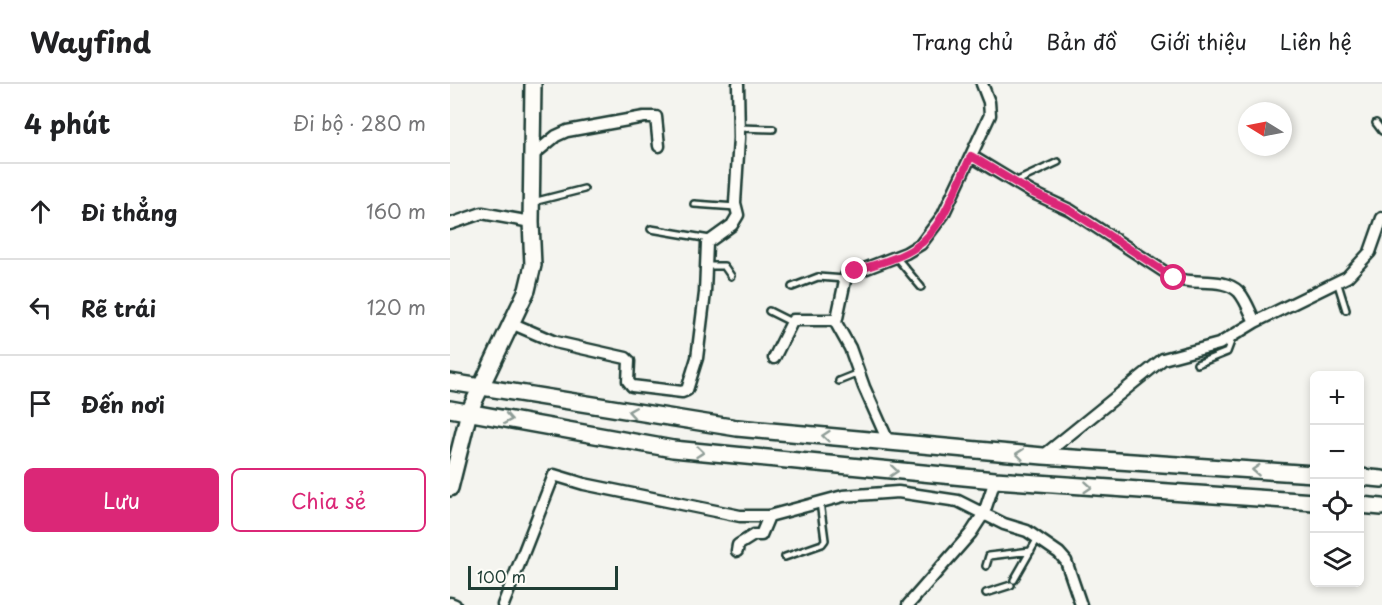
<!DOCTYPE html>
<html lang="vi">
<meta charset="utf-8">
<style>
body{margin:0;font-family:"Playpen Sans",sans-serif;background:#f6f6f6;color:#202124}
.controls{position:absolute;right:18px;bottom:18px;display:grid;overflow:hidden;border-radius:9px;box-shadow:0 3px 9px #0003}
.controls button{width:54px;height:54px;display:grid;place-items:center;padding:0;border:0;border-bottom:2px solid #e0e0e0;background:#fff;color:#202124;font:30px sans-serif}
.compass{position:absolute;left:788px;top:18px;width:54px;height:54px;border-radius:50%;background:#fff;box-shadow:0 3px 9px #0003;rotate:280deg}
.scale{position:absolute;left:18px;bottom:15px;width:150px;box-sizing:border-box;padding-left:6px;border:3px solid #1f3d34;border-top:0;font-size:16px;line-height:21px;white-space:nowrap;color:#1f3d34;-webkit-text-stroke:4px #fdfcf7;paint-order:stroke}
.stop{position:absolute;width:18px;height:18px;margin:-14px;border:4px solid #db2777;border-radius:50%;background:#fff}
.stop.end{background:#db2777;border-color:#fff;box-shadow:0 2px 6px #0008}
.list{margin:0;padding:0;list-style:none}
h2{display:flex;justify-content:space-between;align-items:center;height:78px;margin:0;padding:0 24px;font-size:26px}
h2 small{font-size:20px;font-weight:400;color:#757577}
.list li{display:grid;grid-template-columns:39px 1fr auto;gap:18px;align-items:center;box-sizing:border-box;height:96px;padding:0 24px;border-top:2px solid #e0e0e0}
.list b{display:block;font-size:22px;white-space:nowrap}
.list em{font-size:20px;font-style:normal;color:#757577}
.actions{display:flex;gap:12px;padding:18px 24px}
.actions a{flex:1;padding:14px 0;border:2px solid #db2777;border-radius:9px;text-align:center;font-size:21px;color:#db2777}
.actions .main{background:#db2777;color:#fff}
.icon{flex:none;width:33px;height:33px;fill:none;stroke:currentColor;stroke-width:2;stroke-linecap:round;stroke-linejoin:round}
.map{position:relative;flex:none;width:932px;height:521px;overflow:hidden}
header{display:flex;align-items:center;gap:36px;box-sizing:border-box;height:84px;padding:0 30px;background:#fff;border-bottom:2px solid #e0e0e0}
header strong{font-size:28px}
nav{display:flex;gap:33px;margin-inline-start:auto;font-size:21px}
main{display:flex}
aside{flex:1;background:#fff}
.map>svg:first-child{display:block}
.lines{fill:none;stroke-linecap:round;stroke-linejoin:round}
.lane-casing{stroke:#1f3d34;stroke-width:10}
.street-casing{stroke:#1f3d34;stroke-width:15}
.secondary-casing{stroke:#1f3d34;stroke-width:20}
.lane{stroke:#fdfcf7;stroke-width:5}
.street{stroke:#fdfcf7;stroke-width:10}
.secondary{stroke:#fdfcf7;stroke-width:15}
.oneway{stroke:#8e9c96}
.route{stroke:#db2777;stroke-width:8}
</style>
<header>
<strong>Wayfind</strong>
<nav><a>Trang chủ</a><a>Bản đồ</a><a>Giới thiệu</a><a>Liên hệ</a></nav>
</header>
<main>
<aside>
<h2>4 phút<small>Đi bộ · 280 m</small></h2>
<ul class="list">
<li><svg class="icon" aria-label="ahead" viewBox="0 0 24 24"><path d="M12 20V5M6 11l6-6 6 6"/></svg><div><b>Đi thẳng</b></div><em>160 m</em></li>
<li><svg class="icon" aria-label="left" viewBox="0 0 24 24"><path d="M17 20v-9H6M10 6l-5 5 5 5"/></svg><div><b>Rẽ trái</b></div><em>120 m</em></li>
<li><svg class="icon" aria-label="arrive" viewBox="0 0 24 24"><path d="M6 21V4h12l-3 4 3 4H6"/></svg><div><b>Đến nơi</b></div></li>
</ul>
<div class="actions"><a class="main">Lưu</a><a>Chia sẻ</a></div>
</aside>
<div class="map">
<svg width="932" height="521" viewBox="0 0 932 521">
<rect width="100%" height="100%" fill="#f4f4ef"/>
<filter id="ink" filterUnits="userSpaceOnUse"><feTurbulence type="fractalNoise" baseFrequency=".0167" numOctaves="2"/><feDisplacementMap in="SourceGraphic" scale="12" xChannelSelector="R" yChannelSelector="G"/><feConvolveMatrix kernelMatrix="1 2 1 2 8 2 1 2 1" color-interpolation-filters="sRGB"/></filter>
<g filter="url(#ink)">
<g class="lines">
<defs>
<path id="lane" d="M 926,39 L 932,47
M 289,44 L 323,45
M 565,98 L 608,78
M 83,118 L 134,105
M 244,120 L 286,123
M 201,145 L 260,155
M 446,173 L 471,203
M 256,182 L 274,182 L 281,192
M 887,197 L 896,226
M 342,203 L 368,193 L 395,195
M 319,227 L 341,238
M 747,280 L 777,268 L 783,252
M 389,297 L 409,289
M 335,473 L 372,460 L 375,456 L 370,418
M 536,482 L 539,472 L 581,467
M 564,496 L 588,454
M 536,509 L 561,501"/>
<path id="street" d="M 82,72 L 106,52 L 117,47 L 194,33 L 206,33 L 209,62
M 521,72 L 581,108 L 620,126 L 724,194 C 744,202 773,192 789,208 C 796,216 800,228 805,238
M 0,140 L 32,129 L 81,138
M 61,239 L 105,258 L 176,274 L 179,277 L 178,297 L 182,302 L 232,308 L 237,306 L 247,274 L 255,209 L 257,159 L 282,141 L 288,131 L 285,119 L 289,54 L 288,0
M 324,274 L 343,236 L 386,236
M 438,357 L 414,303 L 400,264 L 386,239 L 396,192 L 456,169 L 471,160 L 493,131 L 540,31 L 539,18 L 532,0
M 593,372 L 713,275 L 769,260 L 805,238 L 897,193 L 920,168 L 932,134
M 287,467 L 288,461 L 304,451 L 311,451 L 319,432
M 0,519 L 5,521
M 53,521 L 104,391 L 134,400 L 290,432 L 319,432 L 393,412 L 448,408 L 508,417 L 554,440 L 577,447 L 609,469 L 616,477 L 631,521
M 458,521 L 521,449 L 534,429 L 545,396"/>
<path id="secondary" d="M 0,298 L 287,344 L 593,372 L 864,390
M 0,325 L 223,365 L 545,396 L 864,418
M 910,393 L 932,395
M 0,404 L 19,328 L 77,206 L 83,181 L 81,138 L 83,0
M 910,421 L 932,423"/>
</defs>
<use href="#lane" class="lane-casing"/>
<use href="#street" class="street-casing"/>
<use href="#secondary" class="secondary-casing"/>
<use href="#lane" class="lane"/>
<use href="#street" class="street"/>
<use href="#secondary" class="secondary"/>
</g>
<defs><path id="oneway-chevron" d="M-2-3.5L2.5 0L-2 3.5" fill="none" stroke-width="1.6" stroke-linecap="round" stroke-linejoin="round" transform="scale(1.5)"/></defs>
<g class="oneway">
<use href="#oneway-chevron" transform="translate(182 328) rotate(-171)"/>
<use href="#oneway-chevron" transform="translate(58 335) rotate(10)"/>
<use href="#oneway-chevron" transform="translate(376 352) rotate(-175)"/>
<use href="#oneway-chevron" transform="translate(250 368) rotate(6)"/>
<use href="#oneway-chevron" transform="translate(570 370) rotate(-174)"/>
<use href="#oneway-chevron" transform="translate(806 386) rotate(-176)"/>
<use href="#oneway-chevron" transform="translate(444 387) rotate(5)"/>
<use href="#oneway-chevron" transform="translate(638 403) rotate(4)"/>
</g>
</g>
<g class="lines" filter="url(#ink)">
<path class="route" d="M 405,187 C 425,180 449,175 466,163 C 492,146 508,99 521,72 L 581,108 L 620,126 L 724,194"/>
</g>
</svg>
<div class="controls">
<button>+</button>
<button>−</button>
<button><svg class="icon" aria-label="locate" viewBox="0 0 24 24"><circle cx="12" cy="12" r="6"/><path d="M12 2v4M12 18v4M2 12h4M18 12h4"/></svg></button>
<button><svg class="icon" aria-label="layers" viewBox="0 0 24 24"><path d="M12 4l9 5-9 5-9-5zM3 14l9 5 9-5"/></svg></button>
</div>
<svg class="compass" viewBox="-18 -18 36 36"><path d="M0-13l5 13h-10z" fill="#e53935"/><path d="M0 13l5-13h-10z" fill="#757577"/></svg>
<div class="scale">100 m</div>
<div class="stop" style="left:724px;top:194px"></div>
<div class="stop end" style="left:405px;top:187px"></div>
</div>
</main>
